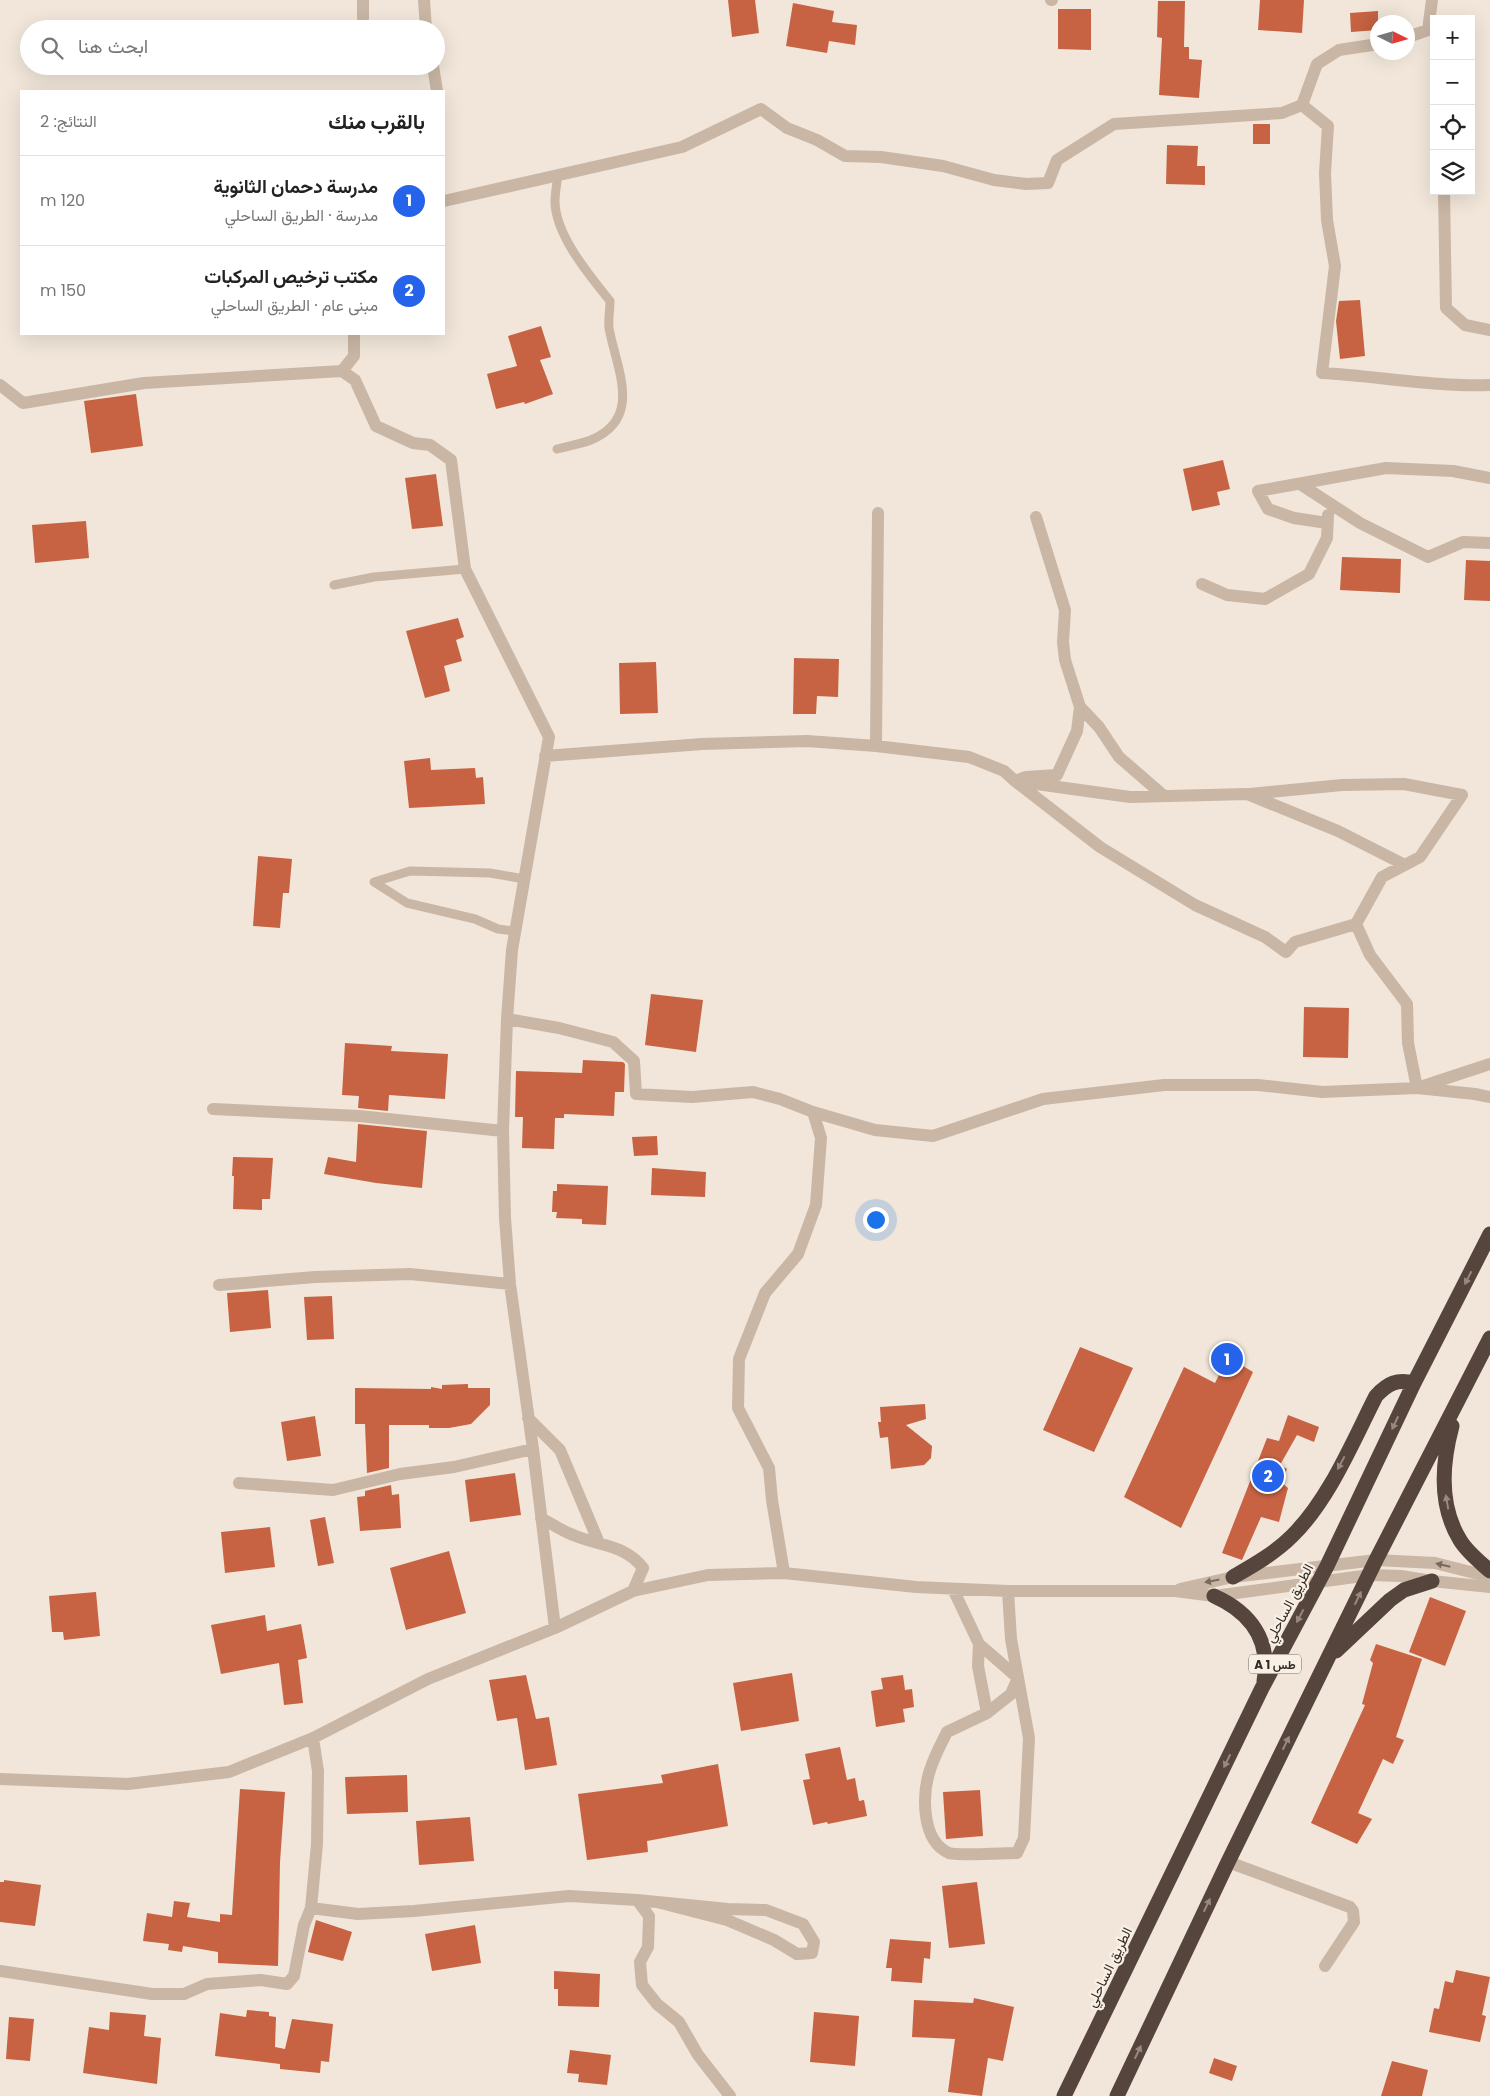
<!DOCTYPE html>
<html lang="ar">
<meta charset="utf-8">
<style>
body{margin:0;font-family:Poppins,Vazirmatn,sans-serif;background:#f6f6f6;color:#222;direction:rtl}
.controls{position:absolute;right:15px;top:15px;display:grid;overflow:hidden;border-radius:0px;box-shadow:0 5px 20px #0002}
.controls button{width:45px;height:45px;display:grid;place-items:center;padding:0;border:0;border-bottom:1px solid #e0e0e0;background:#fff;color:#222;font:25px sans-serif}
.compass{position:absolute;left:1370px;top:15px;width:45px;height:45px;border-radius:50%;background:#fff;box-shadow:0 5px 20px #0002;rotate:95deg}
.you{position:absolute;left:875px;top:1219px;width:18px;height:18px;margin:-12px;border:4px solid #fff;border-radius:50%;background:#1a73e8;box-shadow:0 0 0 8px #1a73e833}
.badge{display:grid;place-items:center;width:32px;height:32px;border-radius:50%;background:#2563eb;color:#fff;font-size:16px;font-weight:700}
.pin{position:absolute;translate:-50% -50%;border:2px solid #fff;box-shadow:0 1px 5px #0006}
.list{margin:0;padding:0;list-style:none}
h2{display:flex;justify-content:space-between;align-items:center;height:65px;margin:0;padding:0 20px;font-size:21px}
h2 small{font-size:16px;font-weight:400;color:#767676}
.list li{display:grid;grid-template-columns:32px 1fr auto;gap:15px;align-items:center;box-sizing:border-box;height:90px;padding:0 20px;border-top:1px solid #e0e0e0}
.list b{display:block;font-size:19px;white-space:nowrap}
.list p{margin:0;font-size:16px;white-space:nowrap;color:#767676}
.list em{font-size:16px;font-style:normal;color:#767676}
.icon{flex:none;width:28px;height:28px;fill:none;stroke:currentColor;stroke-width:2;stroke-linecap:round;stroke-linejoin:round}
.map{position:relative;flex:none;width:1490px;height:2096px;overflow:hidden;direction:ltr}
.search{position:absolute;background:#fff;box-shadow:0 5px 20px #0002;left:20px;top:20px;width:425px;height:55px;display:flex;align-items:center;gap:12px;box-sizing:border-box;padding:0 18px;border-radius:28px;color:#767676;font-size:19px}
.panel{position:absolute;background:#fff;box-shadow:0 5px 20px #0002;left:20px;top:90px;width:425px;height:245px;border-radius:0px;direction:rtl}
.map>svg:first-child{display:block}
.building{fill:#c76342}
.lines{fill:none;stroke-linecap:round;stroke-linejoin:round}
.lane{stroke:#c9b6a5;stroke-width:9}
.street{stroke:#c9b6a5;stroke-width:12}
.highway{stroke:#56453d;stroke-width:15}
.oneway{fill:#978980}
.oneway2{fill:#786a5f}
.labels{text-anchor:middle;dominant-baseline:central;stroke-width:4.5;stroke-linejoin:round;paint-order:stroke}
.shield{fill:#f9f0e5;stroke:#70665f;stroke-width:1}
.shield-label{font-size:12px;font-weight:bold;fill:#352b26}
.street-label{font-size:14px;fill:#352b26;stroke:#f9f0e5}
</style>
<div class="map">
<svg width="1490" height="2096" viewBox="0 0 1490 2096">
<rect width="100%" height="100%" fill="#f1e6d9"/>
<path class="building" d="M 728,0 L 755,0 L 759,33 L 732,37 Z
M 1260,0 L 1304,0 L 1302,33 L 1258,30 Z
M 1158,1 L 1185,1 L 1184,47 L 1189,47 L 1189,59 L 1202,60 L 1199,98 L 1159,95 L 1162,38 L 1157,37 Z
M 793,3 L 834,11 L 832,22 L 857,25 L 855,45 L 829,41 L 827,53 L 786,46 Z
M 1058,9 L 1091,9 L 1091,50 L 1058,49 Z
M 1378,11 L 1378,30 L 1351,32 L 1350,13 Z
M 1253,124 L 1270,124 L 1270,144 L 1253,144 Z
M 1167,145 L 1198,146 L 1197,166 L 1205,166 L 1205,185 L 1166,184 Z
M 1360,300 L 1365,356 L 1340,359 L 1336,321 L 1339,301 Z
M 541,326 L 551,357 L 540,360 L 553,394 L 525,404 L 524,402 L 496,409 L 487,374 L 517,366 L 508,336 Z
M 136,394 L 143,446 L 91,453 L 84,401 Z
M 1223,460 L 1230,489 L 1217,492 L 1220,505 L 1192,511 L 1183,469 Z
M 436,474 L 443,526 L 412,529 L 405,478 Z
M 86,521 L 89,558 L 35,563 L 32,525 Z
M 1342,557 L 1401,559 L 1400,593 L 1340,590 Z
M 1466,560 L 1490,561 L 1490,601 L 1464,600 Z
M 458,618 L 464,637 L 456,640 L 462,661 L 444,666 L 450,691 L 425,698 L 406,631 Z
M 794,658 L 839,659 L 838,697 L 817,696 L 816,714 L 793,714 Z
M 656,662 L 658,713 L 620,714 L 619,663 Z
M 430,758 L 431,770 L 475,768 L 476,778 L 483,777 L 485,804 L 409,808 L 404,761 Z
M 258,856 L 292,859 L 289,893 L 283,893 L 280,928 L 253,926 Z
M 651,994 L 703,1000 L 696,1052 L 645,1045 Z
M 1304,1007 L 1349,1008 L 1348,1058 L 1303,1057 Z
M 345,1043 L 392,1046 L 391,1051 L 448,1054 L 445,1099 L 389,1095 L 388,1111 L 358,1108 L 359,1096 L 342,1095 Z
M 583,1060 L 623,1062 L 625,1064 L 624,1092 L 615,1092 L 614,1116 L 564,1114 L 564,1118 L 555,1118 L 554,1149 L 522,1148 L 523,1117 L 515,1117 L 516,1071 L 582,1073 Z
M 358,1124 L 427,1131 L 422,1188 L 376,1183 L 324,1174 L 328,1157 L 356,1162 Z
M 657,1136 L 658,1155 L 634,1156 L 632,1137 Z
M 233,1157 L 273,1158 L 270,1199 L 262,1199 L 262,1210 L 233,1209 L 234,1176 L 232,1176 Z
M 652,1168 L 706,1172 L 705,1197 L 651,1195 Z
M 557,1184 L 608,1186 L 606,1225 L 582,1224 L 582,1219 L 556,1218 L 557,1212 L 552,1212 L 553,1191 L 557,1191 Z
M 268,1290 L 271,1328 L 230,1332 L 227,1293 Z
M 332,1296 L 334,1339 L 307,1340 L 304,1297 Z
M 1080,1347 L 1133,1368 L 1094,1452 L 1043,1430 Z
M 1228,1357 L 1253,1372 L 1181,1528 L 1124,1497 L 1184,1367 L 1215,1383 Z
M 468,1384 L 468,1388 L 490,1388 L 490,1405 L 471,1424 L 449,1428 L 429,1428 L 429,1425 L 389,1425 L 389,1468 L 367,1473 L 365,1424 L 355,1424 L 355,1388 L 431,1389 L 431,1387 L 442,1389 L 442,1385 Z
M 925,1404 L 926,1419 L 906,1425 L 932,1446 L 931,1458 L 924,1465 L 891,1469 L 888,1437 L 880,1438 L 878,1422 L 881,1422 L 880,1407 Z
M 1288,1415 L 1319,1427 L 1314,1442 L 1297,1435 L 1280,1465 L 1287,1469 L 1281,1482 L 1288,1488 L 1279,1522 L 1261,1517 L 1242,1560 L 1222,1553 L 1267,1438 L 1279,1441 Z
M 315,1416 L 321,1456 L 287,1461 L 281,1422 Z
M 515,1473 L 521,1515 L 470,1522 L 465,1480 Z
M 391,1485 L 392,1495 L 399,1494 L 401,1528 L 360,1531 L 357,1497 L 365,1496 L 365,1491 Z
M 325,1517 L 334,1563 L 318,1566 L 310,1520 Z
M 270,1527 L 275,1567 L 225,1573 L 221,1532 Z
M 449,1551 L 466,1613 L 406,1630 L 390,1568 Z
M 96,1592 L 100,1636 L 64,1640 L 63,1632 L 52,1632 L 49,1596 Z
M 1430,1597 L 1466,1611 L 1445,1666 L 1409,1652 Z
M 265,1615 L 267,1631 L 301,1624 L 307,1658 L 298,1660 L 303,1703 L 284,1705 L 279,1663 L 221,1674 L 211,1625 Z
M 1376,1644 L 1422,1659 L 1396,1737 L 1404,1740 L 1393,1764 L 1383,1759 L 1358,1813 L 1372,1819 L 1357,1844 L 1311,1823 L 1365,1705 L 1362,1704 L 1373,1663 L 1370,1660 Z
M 792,1673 L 799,1721 L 741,1731 L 733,1683 Z
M 526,1675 L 536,1719 L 549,1717 L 557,1765 L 525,1770 L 517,1718 L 497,1721 L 489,1680 Z
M 903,1675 L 905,1690 L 912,1689 L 914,1707 L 903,1709 L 905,1722 L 876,1727 L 871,1691 L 883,1689 L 881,1678 Z
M 840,1747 L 847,1780 L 855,1778 L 859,1801 L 864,1800 L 867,1816 L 828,1824 L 827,1822 L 813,1825 L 803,1780 L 810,1779 L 805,1754 Z
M 718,1764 L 728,1826 L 647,1841 L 648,1852 L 587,1860 L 578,1794 L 663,1783 L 661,1775 Z
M 407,1775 L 408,1812 L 347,1814 L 345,1777 Z
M 240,1789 L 285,1792 L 280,1862 L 278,1966 L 218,1963 L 218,1952 L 183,1946 L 182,1952 L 168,1950 L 169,1944 L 143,1941 L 147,1913 L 172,1917 L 174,1901 L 190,1903 L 187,1917 L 220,1922 L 220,1914 L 232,1915 Z
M 980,1790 L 983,1836 L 946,1839 L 943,1792 Z
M 470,1817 L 474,1861 L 419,1865 L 416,1821 Z
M 4,1880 L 41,1885 L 35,1926 L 0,1922 L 0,1882 L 4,1882 Z
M 977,1882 L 985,1944 L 949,1948 L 942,1886 Z
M 316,1920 L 352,1932 L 343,1961 L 308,1952 Z
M 475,1925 L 481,1963 L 432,1971 L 425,1934 Z
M 890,1939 L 931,1942 L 930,1959 L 924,1958 L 922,1983 L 891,1981 L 892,1968 L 886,1968 Z
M 1456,1970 L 1490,1977 L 1482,2015 L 1486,2016 L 1480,2042 L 1429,2032 L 1434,2008 L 1439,2009 L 1445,1981 L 1453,1983 Z
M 554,1971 L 600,1974 L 599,2007 L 558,2006 L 558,1989 L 554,1989 Z
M 974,1998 L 1014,2007 L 1003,2061 L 988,2058 L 982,2096 L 948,2092 L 955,2039 L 912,2037 L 914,2000 L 973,2003 Z
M 247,2010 L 269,2012 L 269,2016 L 276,2017 L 275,2047 L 285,2049 L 292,2019 L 333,2024 L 329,2062 L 321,2061 L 320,2073 L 280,2069 L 280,2064 L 215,2056 L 220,2013 L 246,2017 Z
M 110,2012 L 146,2015 L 144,2036 L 161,2038 L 157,2084 L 83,2073 L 89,2027 L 109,2030 Z
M 814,2012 L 859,2016 L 855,2066 L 810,2062 Z
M 9,2017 L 34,2019 L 30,2061 L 6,2059 Z
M 570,2050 L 611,2055 L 607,2085 L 578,2082 L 579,2074 L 567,2073 Z
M 1214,2058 L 1237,2066 L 1232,2081 L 1209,2073 Z
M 1392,2061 L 1428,2070 L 1422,2096 L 1381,2096 Z"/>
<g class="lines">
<path class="lane" d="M 557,449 C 568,446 580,444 591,440 C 644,418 616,368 609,328 C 608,320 610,310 610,301 C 590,276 555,235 555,201 C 555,193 557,183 558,175
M 334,585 L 374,577 L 465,569
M 515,931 L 498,929 L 475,919 L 407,903 L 374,882 L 410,871 L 490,873 L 524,879"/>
<path class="street" d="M 424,0 L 426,29
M 1051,0 L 1052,0
M 363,18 L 363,0
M 1408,37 L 1428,30 L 1432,0
M 433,66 L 437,91
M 1302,105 L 1328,126 L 1325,173 L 1327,220 L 1335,266 L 1322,373 C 1377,376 1436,387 1490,385
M 1444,191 L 1446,308 L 1465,325 L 1490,330
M 444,201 L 682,147 L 761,109 L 787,128 L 817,140 L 845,156 L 881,157 L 943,166 L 994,180 L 1026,184 L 1048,183 L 1057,160 L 1114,124 L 1282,113 L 1302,105 L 1317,64 L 1339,50 L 1378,44
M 342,371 L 354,356 L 354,334
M 0,385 L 23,403 L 144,383 L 342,371 L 355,380 L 376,426 L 413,443 L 430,445 L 451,460 L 465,569 L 549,737 L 512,950 L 507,1019 L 503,1131 L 505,1218 L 510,1284 L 533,1449 L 555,1628
M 1300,484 L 1360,523 L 1428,557 L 1463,542 L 1490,543
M 1036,517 L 1065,610 L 1063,642 L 1065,660 L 1080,707 L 1099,727 L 1119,757 L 1164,796
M 1327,523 L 1294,518 L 1268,509 L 1258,491 L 1386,468 L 1453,471 L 1490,478
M 1202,584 L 1227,595 L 1265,599 L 1309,574 L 1327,538 L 1328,515
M 876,746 L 878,513
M 545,756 L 702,744 L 807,741 L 876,746 L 969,757 L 1004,771 L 1015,781 L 1026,777 L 1057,775 L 1077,731 L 1080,707
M 1250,794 L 1342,785 L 1404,784 L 1462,795 L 1420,857 L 1382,877 L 1356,924
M 1405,865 L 1338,831 L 1247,794 L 1130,797 L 1015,781 L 1100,847 L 1195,905 L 1265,937 L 1286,952 L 1295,942 L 1356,924 L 1370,955 L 1407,1004 L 1408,1043 L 1417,1088 L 1490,1064
M 507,1019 L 559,1028 L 613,1042 L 634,1061 L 636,1094 L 692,1097 L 753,1092 L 780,1099 L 813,1112 L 821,1138 L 816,1205 L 798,1254 L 765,1293 L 739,1359 L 738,1408 L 769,1468 L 772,1500 L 784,1573
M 213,1109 L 359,1116 L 503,1131
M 813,1112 L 875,1130 L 933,1136 L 1043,1099 L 1164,1085 L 1258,1085 L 1322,1092 L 1417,1088 L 1475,1094 L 1490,1097
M 219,1285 L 315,1277 L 410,1274 L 510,1284
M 528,1418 L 560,1450 L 599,1543
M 239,1483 L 333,1490 L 400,1474 L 454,1467 L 533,1449
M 541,1518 C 552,1524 562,1531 573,1535 C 599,1546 624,1544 643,1568 L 633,1591
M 953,1589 L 979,1644 L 1018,1678 L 1011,1694 L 987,1713 L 947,1732 C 941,1744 934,1757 930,1770 C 922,1794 921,1841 949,1853 C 956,1856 1005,1853 1017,1853 L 1024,1838 L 1029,1738 L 1011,1639 L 1008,1591
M 1180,1589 L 1233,1577 L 1376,1560 L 1435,1563 L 1490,1577
M 979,1644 L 978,1666 L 987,1713
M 0,1779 L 128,1784 L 229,1772 L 313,1738 L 428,1679 L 555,1628 L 633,1591 L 708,1575 L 784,1573 L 916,1587 L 1008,1591 L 1175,1591 L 1214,1596 L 1370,1575 L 1401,1576 L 1432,1581 L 1490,1587
M 1228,1862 L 1350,1907 L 1353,1911 L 1354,1922 L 1325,1966
M 637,1900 L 728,1909 L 766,1910 L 803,1924 L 814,1942 L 812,1953 L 797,1954 L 774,1940 L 727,1920 L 657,1902
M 311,1908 L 358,1914 L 414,1911 L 569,1896 L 637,1900 L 649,1916 L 648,1947 L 640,1962 L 642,1985 L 657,2004 L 679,2022 L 698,2055 L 730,2096
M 0,1971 L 152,1994 L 184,1994 L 207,1984 L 261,1980 L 287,1984 L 294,1976 L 304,1925 L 311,1908 L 317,1844 L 318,1771 L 313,1738"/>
<path class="highway" d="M 1452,1426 C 1442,1463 1439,1506 1460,1540 C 1467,1552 1480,1562 1490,1571
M 1233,1577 C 1254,1565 1275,1553 1292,1536 C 1329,1500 1353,1441 1376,1396 C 1388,1383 1397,1379 1414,1383
M 1214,1596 C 1250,1612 1271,1640 1264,1681
M 1336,1651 L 1390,1600 L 1404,1590 L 1432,1581
M 1064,2096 L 1262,1688 L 1327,1566 L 1414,1383 L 1490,1234
M 1117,2096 L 1228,1862 L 1376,1560 L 1490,1338"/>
</g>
<defs><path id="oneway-solid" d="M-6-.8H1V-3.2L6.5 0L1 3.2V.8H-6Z" transform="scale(1.25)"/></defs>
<g class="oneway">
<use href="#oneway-solid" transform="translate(1468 1278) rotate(117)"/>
<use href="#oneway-solid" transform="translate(1395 1423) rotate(115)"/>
<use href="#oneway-solid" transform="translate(1341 1463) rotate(118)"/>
<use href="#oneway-solid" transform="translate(1447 1502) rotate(-100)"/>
<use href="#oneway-solid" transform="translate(1358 1598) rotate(-64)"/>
<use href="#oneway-solid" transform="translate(1300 1616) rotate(118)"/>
<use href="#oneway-solid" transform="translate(1286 1743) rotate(-64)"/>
<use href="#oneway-solid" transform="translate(1227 1761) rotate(116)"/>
<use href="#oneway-solid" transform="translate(1207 1905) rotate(-65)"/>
<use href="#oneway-solid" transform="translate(1138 2052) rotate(-65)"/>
</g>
<g class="oneway2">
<use href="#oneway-solid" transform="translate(1443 1565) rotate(-167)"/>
<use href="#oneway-solid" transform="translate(1212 1581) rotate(169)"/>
</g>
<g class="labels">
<rect class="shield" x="1249" y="1654.5" width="52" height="19" rx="4"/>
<g class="shield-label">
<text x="1275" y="1664">A 1 طس</text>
</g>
<g class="street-label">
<text transform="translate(1289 1603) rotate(-62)">الطريق الساحلي</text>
<text transform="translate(1109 1967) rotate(-64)">الطريق الساحلي</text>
</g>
</g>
</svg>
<div class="controls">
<button>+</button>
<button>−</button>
<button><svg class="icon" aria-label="locate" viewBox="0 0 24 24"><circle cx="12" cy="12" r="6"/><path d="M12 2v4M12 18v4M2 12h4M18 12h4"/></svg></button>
<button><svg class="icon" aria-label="layers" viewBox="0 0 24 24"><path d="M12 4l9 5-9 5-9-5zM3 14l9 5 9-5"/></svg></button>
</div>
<svg class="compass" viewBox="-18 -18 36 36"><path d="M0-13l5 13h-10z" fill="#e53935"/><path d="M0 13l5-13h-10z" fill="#767676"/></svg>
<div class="you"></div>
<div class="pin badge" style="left:1227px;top:1359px">1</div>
<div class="pin badge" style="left:1268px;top:1476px">2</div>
<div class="search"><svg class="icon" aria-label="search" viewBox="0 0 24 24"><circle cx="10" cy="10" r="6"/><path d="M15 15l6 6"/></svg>ابحث هنا</div>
<section class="panel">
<h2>بالقرب منك<small>النتائج: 2</small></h2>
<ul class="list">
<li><span class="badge">1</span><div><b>مدرسة دحمان الثانوية</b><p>مدرسة · الطريق الساحلي</p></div><em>120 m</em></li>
<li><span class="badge">2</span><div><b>مكتب ترخيص المركبات</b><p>مبنى عام · الطريق الساحلي</p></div><em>150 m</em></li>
</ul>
</section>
</div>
